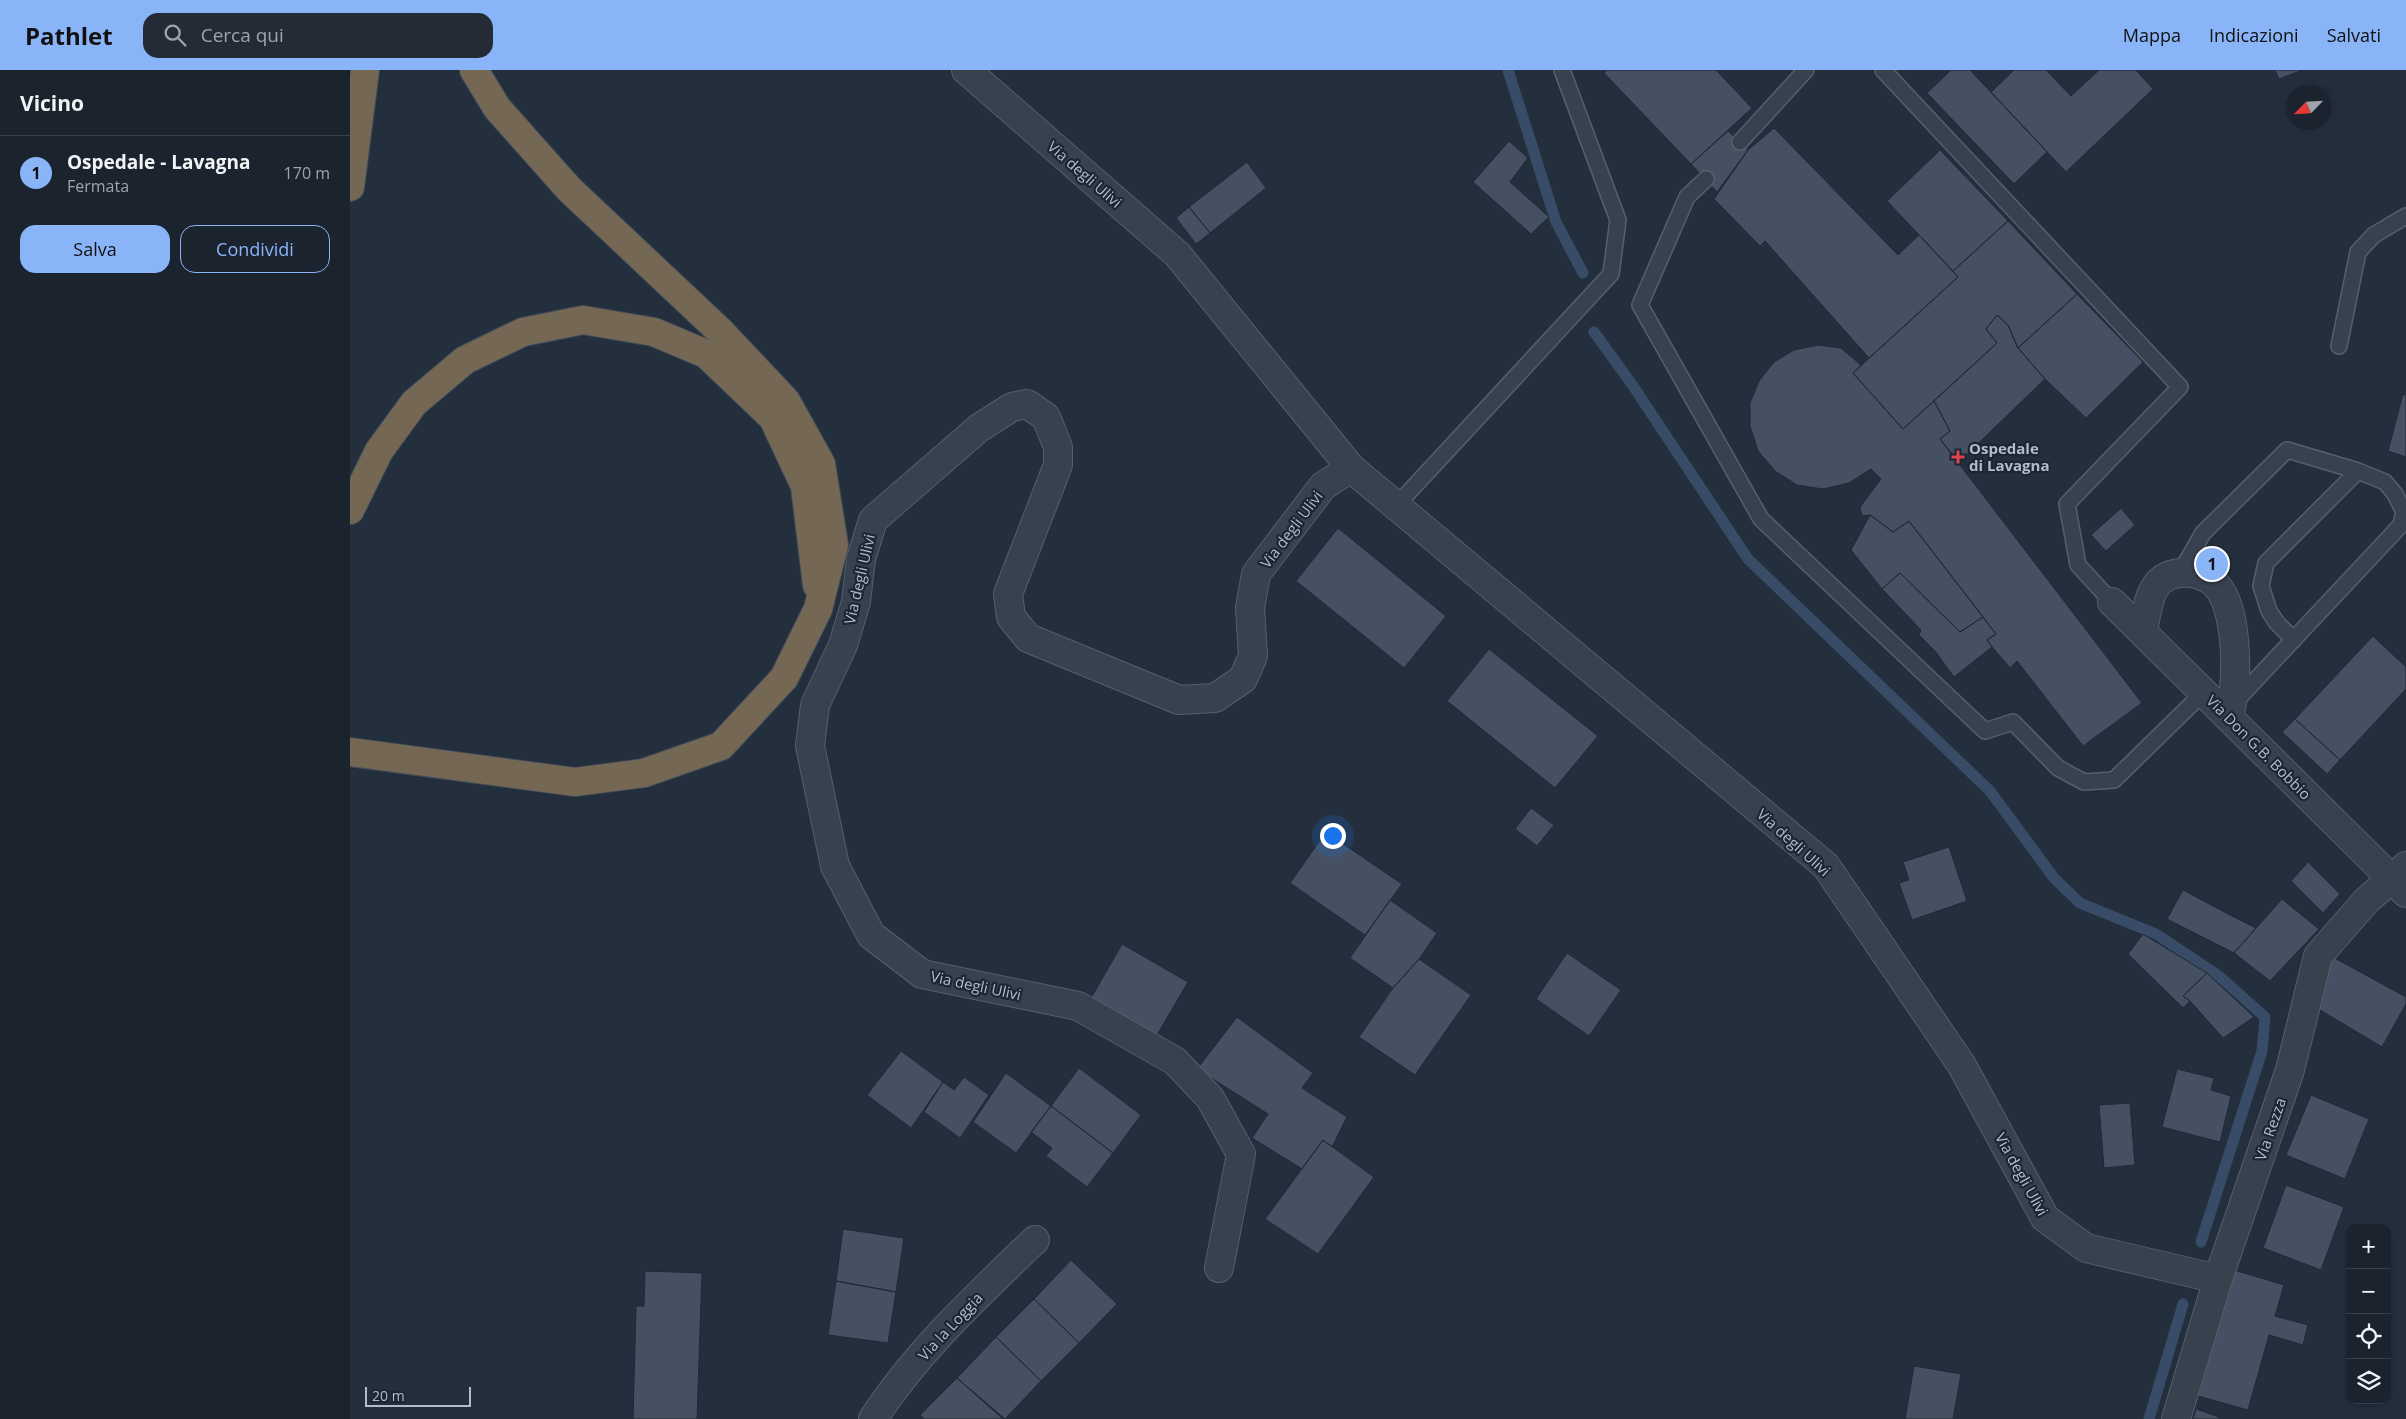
<!DOCTYPE html>
<html lang="it">
<meta charset="utf-8">
<style>
body{margin:0;font-family:"Open Sans",sans-serif;background:#242b36;color:#f1f3f6}
.controls{position:absolute;right:15px;bottom:15px;display:grid;overflow:hidden;border-radius:10px;box-shadow:0 2px 12px #0003}
.controls button{width:45px;height:45px;display:grid;place-items:center;padding:0;border:0;border-bottom:1px solid #39404a;background:#1b232e;color:#f1f3f6;font:25px sans-serif}
.compass{position:absolute;left:1936px;top:15px;width:45px;height:45px;border-radius:50%;background:#1b232e;box-shadow:0 2px 12px #0003;rotate:245deg}
.scale{position:absolute;left:15px;bottom:12px;width:106px;box-sizing:border-box;padding-left:5px;border:2px solid #b4bcc9;border-top:0;font-size:14px;line-height:18px;white-space:nowrap;color:#b4bcc9;-webkit-text-stroke:4px #1d2633;paint-order:stroke}
.you{position:absolute;left:982px;top:765px;width:18px;height:18px;margin:-12px;border:4px solid #fff;border-radius:50%;background:#1a73e8;box-shadow:0 0 0 8px #1a73e833}
.badge{display:grid;place-items:center;width:32px;height:32px;border-radius:50%;background:#8ab4f8;color:#111;font-size:16px;font-weight:700}
.pin{position:absolute;translate:-50% -50%;border:2px solid #fff;box-shadow:0 1px 5px #0006}
.list{margin:0;padding:0;list-style:none}
h2{display:flex;justify-content:space-between;align-items:center;height:65px;margin:0;padding:0 20px;font-size:21px}
h2 small{font-size:16px;font-weight:400;color:#a0a4aa}
.list li{display:grid;grid-template-columns:32px 1fr auto;gap:15px;align-items:center;box-sizing:border-box;height:75px;padding:0 20px;border-top:1px solid #39404a}
.list b{display:block;font-size:19px;white-space:nowrap}
.list p{margin:0;font-size:16px;white-space:nowrap;color:#a0a4aa}
.list em{font-size:16px;font-style:normal;color:#a0a4aa}
.actions{display:flex;gap:10px;padding:15px 20px}
.actions a{flex:1;padding:11px 0;border:1px solid #8ab4f8;border-radius:15px;text-align:center;font-size:18px;color:#8ab4f8}
.actions .main{background:#8ab4f8;color:#111}
.icon{flex:none;width:28px;height:28px;fill:none;stroke:currentColor;stroke-width:2;stroke-linecap:round;stroke-linejoin:round}
.map{position:relative;flex:none;width:2056px;height:1349px;overflow:hidden}
header{display:flex;align-items:center;gap:30px;box-sizing:border-box;height:70px;padding:0 25px;background:#8ab4f8;color:#111}
header strong{font-size:24px}
nav{display:flex;gap:28px;margin-inline-start:auto;font-size:18px}
.search{width:350px;height:45px;background:#242b36;display:flex;align-items:center;gap:12px;box-sizing:border-box;padding:0 18px;border-radius:15px;color:#a0a4aa;font-size:19px}
main{display:flex}
aside{flex:1;background:#1b232e}
.map>svg:first-child{display:block}
.lines{fill:none;stroke-linecap:round;stroke-linejoin:round}
.stream{stroke:#394c67;stroke-width:11}
.building{fill:#455162;stroke:#1f2835}
.service-casing{stroke:#565f6c;stroke-width:18}
.minor-casing{stroke:#565f6c;stroke-width:30}
.motorway-casing{stroke:#434c59;stroke-width:30}
.service{stroke:#38414e;stroke-width:15}
.minor{stroke:#38414e;stroke-width:28}
.motorway{stroke:#746855;stroke-width:28}
.health-dot{fill:#e0444e;stroke:#1d2633;stroke-width:2}
.labels{text-anchor:middle;dominant-baseline:central;stroke-width:4.5;stroke-linejoin:round;paint-order:stroke}
.street-label{font-size:15px;fill:#b4bcc9;stroke:#1d2633}
.poi-label{font-size:15px;font-weight:bold;fill:#b4bcc9;stroke:#1d2633;text-anchor:start}
</style>
<header>
<strong>Pathlet</strong>
<div class="search"><svg class="icon" aria-label="search" viewBox="0 0 24 24"><circle cx="10" cy="10" r="6"/><path d="M15 15l6 6"/></svg>Cerca qui</div>
<nav><a>Mappa</a><a>Indicazioni</a><a>Salvati</a></nav>
</header>
<main>
<aside>
<h2>Vicino<small></small></h2>
<ul class="list">
<li><span class="badge">1</span><div><b>Ospedale - Lavagna</b><p>Fermata</p></div><em>170 m</em></li>
</ul>
<div class="actions"><a class="main">Salva</a><a>Condividi</a></div>
</aside>
<div class="map">
<svg width="2056" height="1349" viewBox="0 0 2056 1349">
<rect width="100%" height="100%" fill="#242f3e"/>
<g class="lines">
<path class="stream" d="M 1158,0 L 1206,152 L 1233,203
M 1244,262 L 1281,313 L 1398,489 L 1640,721 L 1704,808 L 1730,833 L 1806,864 L 1869,906 L 1915,947 L 1912,981 L 1851,1172
M 1799,1349 L 1833,1234"/>
</g>
<path class="building" d="M 1257,0 L 1366,0 L 1402,38 L 1341,94 L 1254,3 Z
M 1601,0 L 1620,0 L 1697,82 L 1664,114 L 1577,23 Z
M 1664,0 L 1696,0 L 1721,26 L 1749,0 L 1786,0 L 1803,19 L 1716,102 L 1641,22 Z
M 1925,0 L 1953,0 L 1929,9 Z
M 1424,58 L 1548,185 L 1569,165 L 1608,207 L 1519,288 L 1415,171 L 1410,176 L 1364,129 L 1398,80 Z
M 1378,61 L 1398,80 L 1367,122 L 1341,94 Z
M 1159,71 L 1178,88 L 1160,112 L 1199,147 L 1181,164 L 1123,112 Z
M 1590,80 L 1658,151 L 1603,201 L 1537,131 Z
M 897,92 L 916,118 L 860,163 L 839,137 Z
M 839,137 L 860,163 L 846,174 L 826,148 Z
M 1658,151 L 1727,224 L 1668,278 L 1658,255 L 1647,245 L 1636,259 L 1647,273 L 1553,359 L 1503,303 L 1608,207 L 1603,201 Z
M 1727,224 L 1793,292 L 1736,348 L 1695,309 L 1668,278 Z
M 1647,245 L 1658,255 L 1668,278 L 1695,309 L 1609,392 L 1590,369 L 1600,361 L 1584,331 L 1647,273 L 1636,259 Z
M 1468,275 L 1491,278 L 1511,295 L 1503,303 L 1553,359 L 1584,331 L 1600,361 L 1590,369 L 1792,633 L 1733,676 L 1667,591 L 1660,598 L 1642,577 L 1637,570 L 1646,564 L 1559,451 L 1543,462 L 1520,445 L 1513,446 L 1511,443 L 1510,437 L 1531,409 L 1521,399 L 1499,413 L 1473,419 L 1447,415 L 1425,401 L 1408,381 L 1400,356 L 1400,333 L 1409,311 L 1424,292 L 1444,280 Z
M 2053,324 L 2056,325 L 2056,387 L 2038,381 Z
M 1771,438 L 1785,455 L 1756,481 L 1741,465 Z
M 1520,445 L 1543,462 L 1559,451 L 1633,547 L 1610,562 L 1550,503 L 1532,519 L 1501,480 Z
M 988,458 L 1096,546 L 1054,598 L 946,511 Z
M 1550,503 L 1610,562 L 1633,547 L 1646,564 L 1637,570 L 1642,577 L 1604,607 L 1585,581 L 1569,565 L 1571,560 L 1532,519 Z
M 2023,566 L 2056,597 L 2056,619 L 1990,690 L 1945,649 Z
M 1139,579 L 1248,666 L 1205,718 L 1097,631 Z
M 1945,649 L 1990,690 L 1977,704 L 1932,662 Z
M 1181,738 L 1204,755 L 1187,776 L 1165,759 Z
M 976,762 L 1052,814 L 1015,865 L 940,813 Z
M 1599,777 L 1617,831 L 1562,850 L 1549,813 L 1559,810 L 1553,792 Z
M 1958,792 L 1990,824 L 1973,843 L 1941,811 Z
M 1833,820 L 1882,846 L 1906,858 L 1884,883 L 1817,849 Z
M 1932,829 L 1969,859 L 1920,911 L 1884,883 Z
M 1040,830 L 1087,863 L 1069,889 L 1043,918 L 1000,888 Z
M 1793,864 L 1857,903 L 1833,926 L 1840,931 L 1833,938 L 1778,884 Z
M 772,874 L 838,912 L 806,967 L 741,928 Z
M 1217,883 L 1271,920 L 1239,966 L 1186,929 Z
M 1981,886 L 2056,927 L 2056,934 L 2032,977 L 1965,937 Z
M 1069,889 L 1121,925 L 1065,1005 L 1009,967 L 1043,918 Z
M 1857,903 L 1904,947 L 1873,968 L 1840,931 L 1833,926 Z
M 887,947 L 963,1003 L 952,1018 L 997,1047 L 982,1077 L 973,1070 L 952,1099 L 902,1068 L 918,1044 L 847,999 Z
M 551,981 L 593,1012 L 561,1058 L 517,1025 Z
M 729,998 L 791,1045 L 763,1083 L 701,1036 Z
M 1827,999 L 1864,1008 L 1861,1020 L 1881,1026 L 1870,1072 L 1812,1057 Z
M 656,1003 L 701,1036 L 666,1083 L 623,1052 Z
M 614,1007 L 639,1025 L 610,1068 L 574,1042 L 593,1012 L 604,1020 Z
M 1961,1025 L 2019,1049 L 1995,1109 L 1936,1085 Z
M 1780,1033 L 1785,1095 L 1754,1098 L 1749,1035 Z
M 701,1036 L 763,1083 L 737,1117 L 696,1086 L 702,1078 L 681,1062 Z
M 973,1070 L 1024,1107 L 968,1184 L 915,1149 Z
M 1936,1115 L 1994,1137 L 1971,1200 L 1913,1178 Z
M 493,1159 L 554,1168 L 546,1222 L 486,1211 Z
M 721,1190 L 767,1234 L 729,1273 L 684,1229 Z
M 1884,1200 L 1934,1215 L 1925,1246 L 1958,1255 L 1953,1275 L 1919,1265 L 1898,1340 L 1848,1326 Z
M 295,1201 L 352,1203 L 347,1349 L 283,1349 L 286,1236 L 294,1236 Z
M 486,1211 L 546,1222 L 538,1273 L 478,1265 Z
M 684,1229 L 729,1273 L 691,1311 L 646,1267 Z
M 646,1267 L 691,1311 L 655,1349 L 607,1308 Z
M 1564,1296 L 1611,1304 L 1603,1349 L 1555,1349 Z
M 607,1308 L 653,1349 L 574,1349 L 570,1345 Z
M 1846,1339 L 1869,1347 L 1869,1349 L 1843,1349 Z"/>
<g class="lines">
<defs>
<path id="service" d="M 1533,0 L 1830,317 L 1717,434 L 1728,495 L 1762,532
M 1390,72 L 1456,0
M 1356,109 L 1337,127 L 1290,235 L 1411,449 L 1635,661 L 1663,652 L 1708,698 L 1734,712 L 1764,710 L 1854,622
M 1989,276 L 2008,182 L 2024,165 L 2056,146
M 1045,437 L 1261,204 L 1268,150 L 1212,0
M 1830,503 L 1853,463 L 1937,380 L 2008,401 L 2035,412 L 2045,424 L 2054,442 L 2051,455 L 1884,633
M 1944,570 L 1927,553 L 1919,541 L 1911,516 L 1916,493 L 2008,401"/>
<path id="minor" d="M 616,0 L 827,184 L 1001,398 L 1476,796 L 1611,994 L 1695,1148 L 1736,1178 L 1868,1209
M 1762,532 L 2056,823
M 1793,561 C 1799,530 1800,500 1841,503 C 1853,505 1864,511 1870,520 C 1888,546 1889,618 1878,647
M 869,1198 L 891,1084 L 860,1028 L 825,991 L 728,936 L 572,904 L 521,865 L 485,796 L 460,676 L 465,635 L 493,575 L 506,532 L 511,489 L 523,450 L 629,358 L 662,337 L 677,334 L 696,347 L 708,377 L 708,395 L 658,524 L 661,547 L 678,568 L 829,630 L 865,628 L 893,609 L 903,586 L 900,538 L 906,504 L 973,416 L 1001,398
M 523,1349 C 567,1281 627,1226 685,1170
M 1826,1349 L 1868,1209 L 1940,1000 L 1968,886 L 2016,831 L 2056,796"/>
<path id="motorway" d="M 0,117 L 15,0
M 0,440 L 29,381 L 64,333 L 115,290 L 173,262 L 233,250 L 304,262 L 356,284 L 423,348 L 455,416 L 467,515
M 0,682 L 225,712 L 294,703 L 371,676 L 434,608 L 468,539 L 484,475 L 471,394 L 436,331 L 371,262 L 219,119 L 147,38 L 124,0"/>
</defs>
<use href="#service" class="service-casing"/>
<use href="#minor" class="minor-casing"/>
<use href="#motorway" class="motorway-casing"/>
<use href="#service" class="service"/>
<use href="#minor" class="minor"/>
<use href="#motorway" class="motorway"/>
</g>
<path class="health-dot" d="M1605.5 379.5h5v5h5v5h-5v5h-5v-5h-5v-5h5z"/>
<g class="labels">
<g class="street-label">
<text transform="translate(735 104) rotate(41)">Via degli Ulivi</text>
<text transform="translate(941 459) rotate(-53)">Via degli Ulivi</text>
<text transform="translate(509 509) rotate(-77)">Via degli Ulivi</text>
<text transform="translate(1909 677) rotate(45)">Via Don G.B. Bobbio</text>
<text transform="translate(1444 772) rotate(42)">Via degli Ulivi</text>
<text transform="translate(626 915) rotate(12)">Via degli Ulivi</text>
<text transform="translate(1920 1059) rotate(-71)">Via Rezza</text>
<text transform="translate(1672 1104) rotate(61)">Via degli Ulivi</text>
<text transform="translate(600 1256) rotate(-47)">Via la Loggia</text>
</g>
<g class="poi-label">
<text x="1619" y="378">Ospedale<tspan x="1619" dy="17">di Lavagna</tspan></text>
</g>
</g>
</svg>
<div class="controls">
<button>+</button>
<button>−</button>
<button><svg class="icon" aria-label="locate" viewBox="0 0 24 24"><circle cx="12" cy="12" r="6"/><path d="M12 2v4M12 18v4M2 12h4M18 12h4"/></svg></button>
<button><svg class="icon" aria-label="layers" viewBox="0 0 24 24"><path d="M12 4l9 5-9 5-9-5zM3 14l9 5 9-5"/></svg></button>
</div>
<svg class="compass" viewBox="-18 -18 36 36"><path d="M0-13l5 13h-10z" fill="#e53935"/><path d="M0 13l5-13h-10z" fill="#a0a4aa"/></svg>
<div class="scale">20 m</div>
<div class="you"></div>
<div class="pin badge" style="left:1862px;top:494px">1</div>
</div>
</main>
